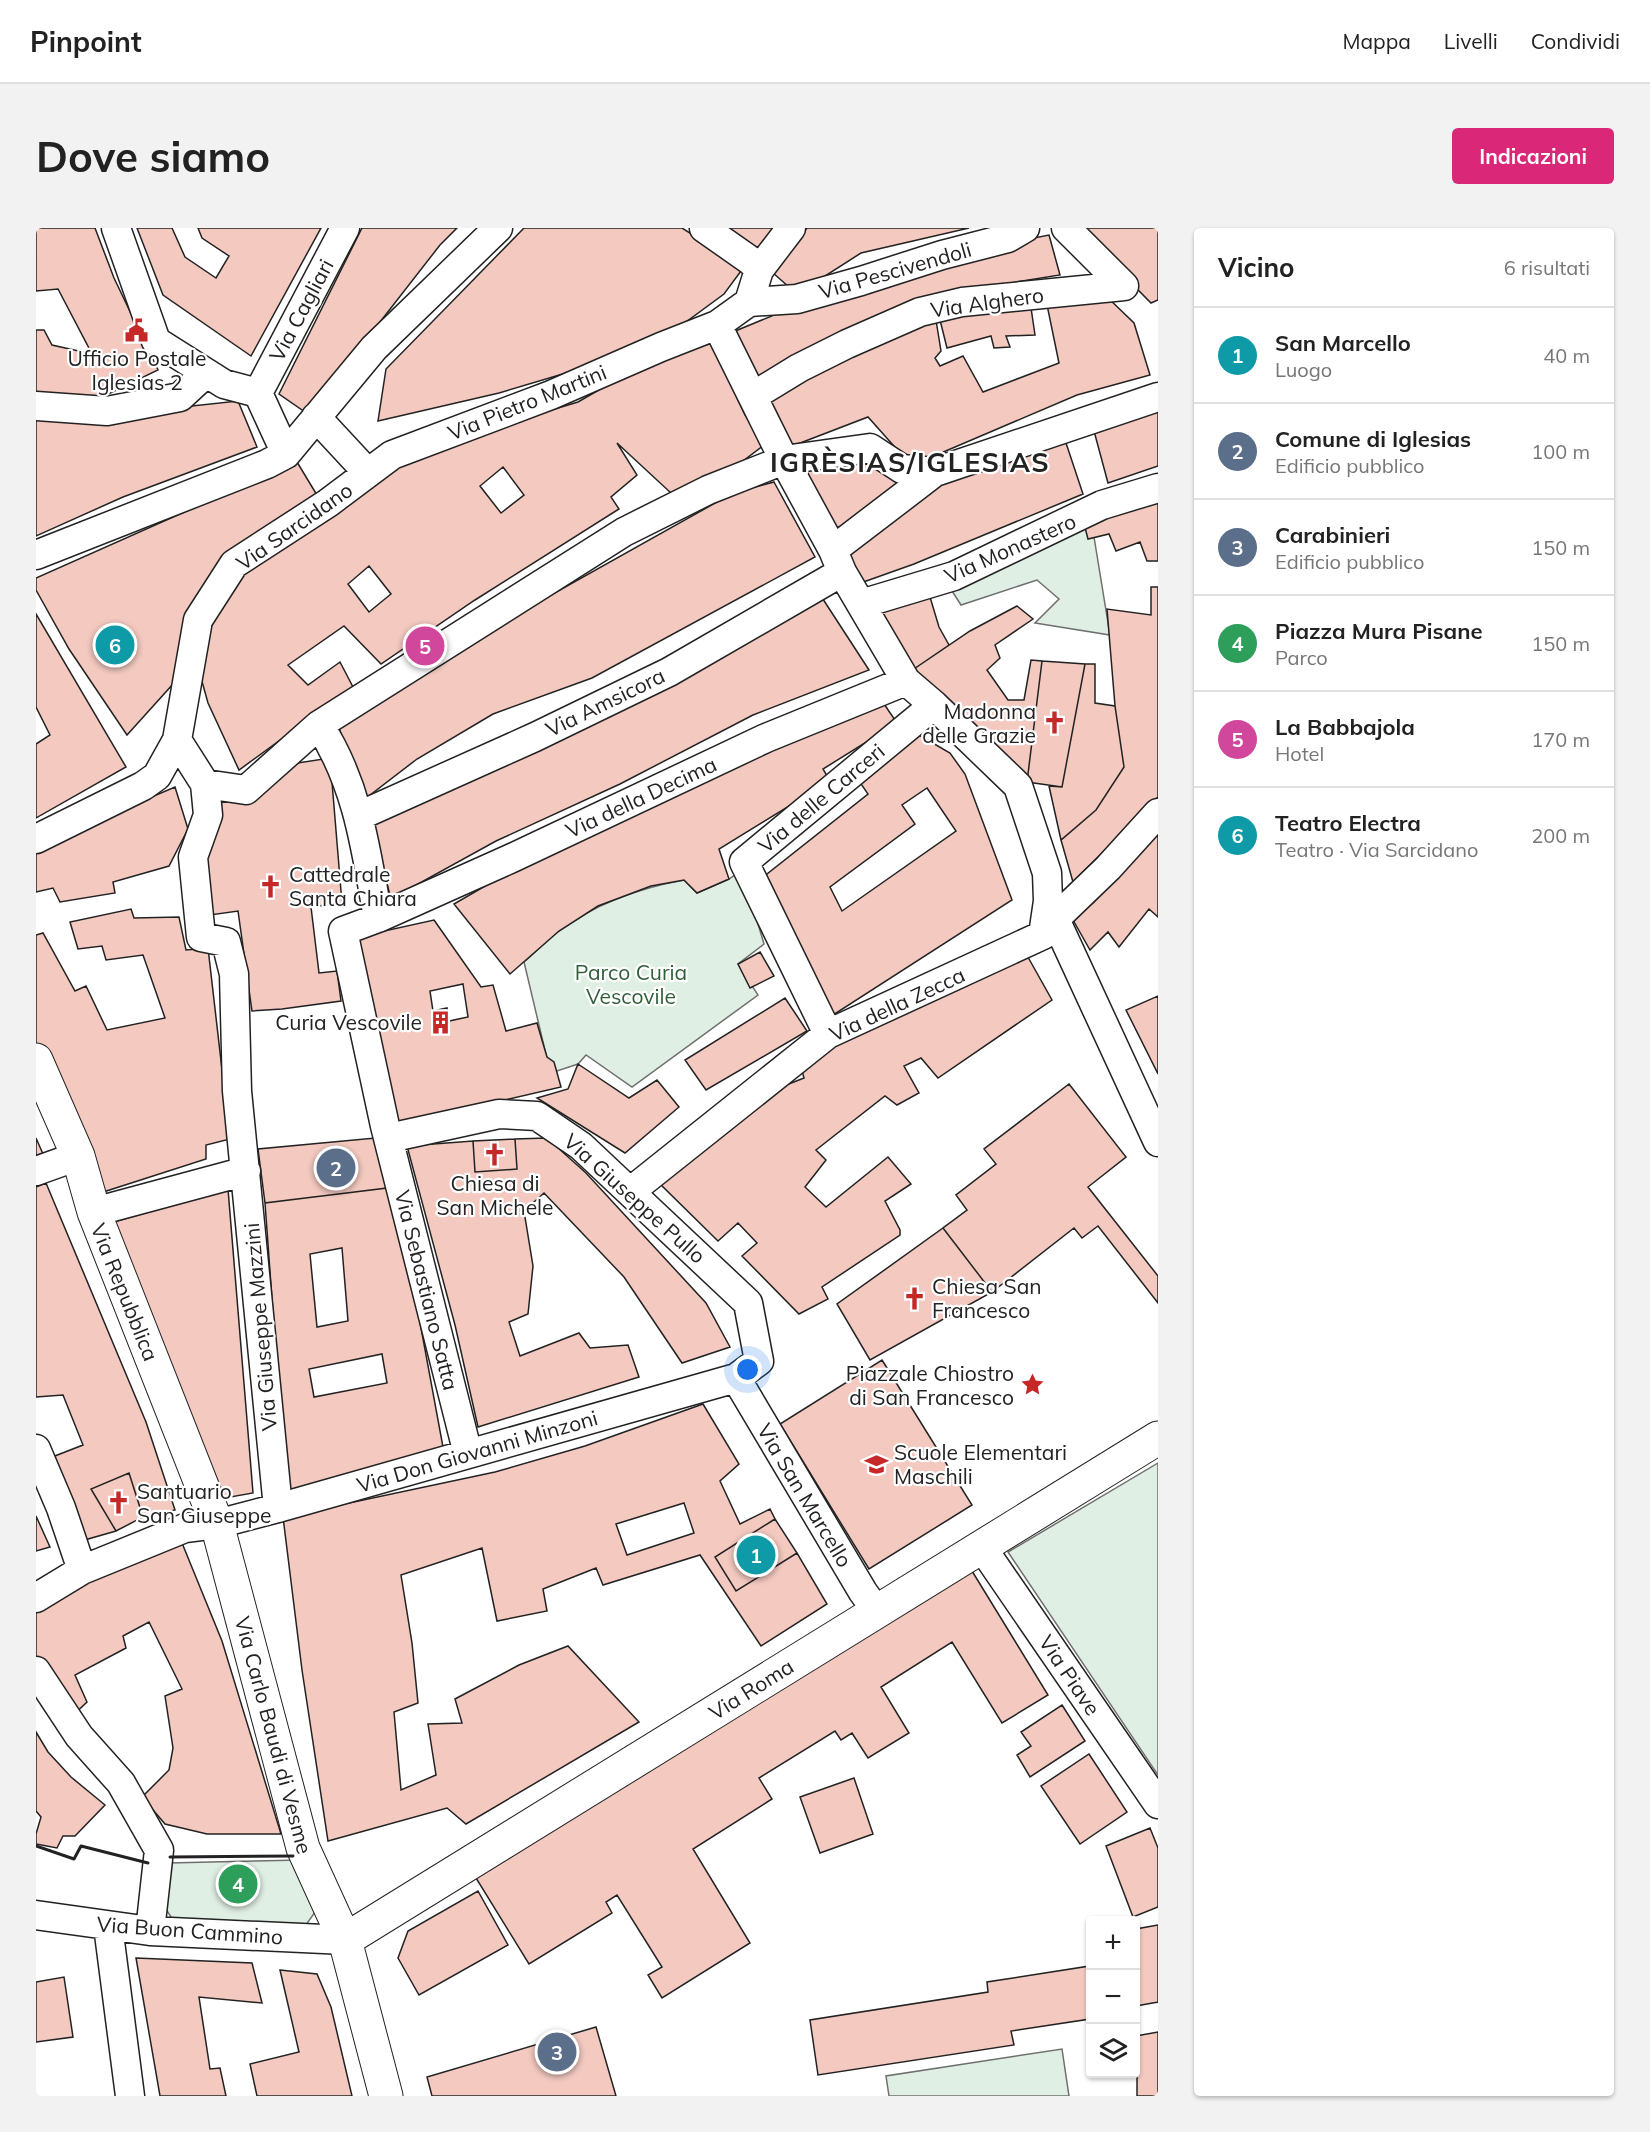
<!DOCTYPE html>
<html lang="it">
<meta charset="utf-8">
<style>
body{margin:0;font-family:Mulish,sans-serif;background:#f2f2f2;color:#222}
.controls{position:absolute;right:18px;bottom:18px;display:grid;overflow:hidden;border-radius:6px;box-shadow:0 2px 4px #0004}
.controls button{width:54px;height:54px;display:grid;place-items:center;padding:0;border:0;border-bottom:2px solid #e0e0e0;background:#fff;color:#222;font:30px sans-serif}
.you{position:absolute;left:712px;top:1142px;width:21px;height:21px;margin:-15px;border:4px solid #fff;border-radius:50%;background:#1a73e8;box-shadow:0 0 0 9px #1a73e833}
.badge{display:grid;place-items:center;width:39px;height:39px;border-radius:50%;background:#db2777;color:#fff;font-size:20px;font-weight:700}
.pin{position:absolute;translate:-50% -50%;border:3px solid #fff;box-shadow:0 2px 6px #0006}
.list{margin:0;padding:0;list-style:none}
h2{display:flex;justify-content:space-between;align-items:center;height:78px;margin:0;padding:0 24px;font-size:26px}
h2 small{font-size:20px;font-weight:400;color:#767676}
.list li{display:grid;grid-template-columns:39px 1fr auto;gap:18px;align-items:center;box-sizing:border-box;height:96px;padding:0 24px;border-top:2px solid #e0e0e0}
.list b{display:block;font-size:22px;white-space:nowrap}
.list p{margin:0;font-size:20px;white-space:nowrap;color:#767676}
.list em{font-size:20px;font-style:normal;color:#767676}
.icon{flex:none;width:33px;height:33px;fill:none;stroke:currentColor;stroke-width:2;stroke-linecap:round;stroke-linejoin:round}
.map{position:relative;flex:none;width:1122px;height:1868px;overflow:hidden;border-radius:6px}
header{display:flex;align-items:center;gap:36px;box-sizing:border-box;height:84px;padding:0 30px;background:#fff;border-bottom:2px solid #e0e0e0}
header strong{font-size:28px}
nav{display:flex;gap:33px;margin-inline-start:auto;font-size:21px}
.intro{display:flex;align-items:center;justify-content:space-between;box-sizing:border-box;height:144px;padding:0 36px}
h1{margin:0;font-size:42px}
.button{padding:15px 27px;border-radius:6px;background:#db2777;color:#fff;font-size:21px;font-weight:700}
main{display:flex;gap:36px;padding:0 36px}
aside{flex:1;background:#fff;border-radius:6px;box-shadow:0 2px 4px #0004}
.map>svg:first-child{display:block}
.green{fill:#e0efe3;stroke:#6f6f6f;stroke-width:1.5}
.building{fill:#f3c9c0;stroke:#222;stroke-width:1.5;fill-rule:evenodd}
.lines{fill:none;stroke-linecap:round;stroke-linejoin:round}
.street-casing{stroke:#222;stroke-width:31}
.secondary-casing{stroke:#222;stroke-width:35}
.street{stroke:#fff;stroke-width:28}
.secondary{stroke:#fff;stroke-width:33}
.wall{stroke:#222;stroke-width:3}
.labels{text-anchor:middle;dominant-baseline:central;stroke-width:4.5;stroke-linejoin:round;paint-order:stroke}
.street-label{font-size:21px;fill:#222;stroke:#fff}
.poi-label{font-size:21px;fill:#222;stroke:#fff;text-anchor:start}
.park-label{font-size:21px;fill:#2f5e38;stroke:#fff}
.district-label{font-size:27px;font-weight:bold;letter-spacing:1.5px;fill:#222;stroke:#fff}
</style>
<header>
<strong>Pinpoint</strong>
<nav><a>Mappa</a><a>Livelli</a><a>Condividi</a></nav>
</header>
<div class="intro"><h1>Dove siamo</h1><a class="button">Indicazioni</a></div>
<main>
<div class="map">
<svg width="1122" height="1868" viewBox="0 0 1122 1868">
<rect width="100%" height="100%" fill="#fff"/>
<path class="green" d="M 1046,290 L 1058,309 L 1074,407 L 999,395 L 1023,371 L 1001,352 L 925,377 L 911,355 Z
M 706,642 L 728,716 L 702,736 L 722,767 L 596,859 L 550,827 L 542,836 L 521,843 L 512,835 L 488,734 C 500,724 511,712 523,703 C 560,675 604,660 648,652 L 661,665 L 693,651 Z
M 1122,1235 L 1122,1547 L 972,1324 Z
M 265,1632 L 282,1680 L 267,1701 L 140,1697 L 128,1678 L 132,1635 Z
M 1026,1821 L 1033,1868 L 853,1868 L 850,1848 Z"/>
<path class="building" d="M 0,0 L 59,0 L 78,50 L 122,142 L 62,171 L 0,174 L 0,102 L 8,102 L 16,117 L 56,126 L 22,61 L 0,63 Z
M 101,0 L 136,0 L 149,29 L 180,50 L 193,28 L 166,10 L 162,0 L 285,0 L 215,128 L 127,67 Z
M 326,0 L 421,0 L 404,17 L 330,112 L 269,184 L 243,166 Z
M 488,0 L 646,0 L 708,39 L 688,66 L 643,99 L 567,134 L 463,165 L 342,193 L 350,141 Z
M 684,0 L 742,0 L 722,27 Z
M 771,0 L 933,0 L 825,25 L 761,66 L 737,45 Z
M 1041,0 L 1122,0 L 1122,72 L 1115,75 Z
M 1013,7 L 1024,47 L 936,61 L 714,156 L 692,106 L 760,78 L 910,27 Z
M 1069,67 L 1098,95 L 1114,147 L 1041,167 L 898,228 L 873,235 L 832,189 L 746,222 L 722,170 L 899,86 L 905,123 L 899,130 L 904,138 L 927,128 L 947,164 L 1023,135 L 1010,72 Z
M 994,73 L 999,107 L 970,108 L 974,119 L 958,120 L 955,108 L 911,120 L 904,92 Z
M 679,115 L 695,157 L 709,187 L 728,217 L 695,242 L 636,266 L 581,215 L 601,247 L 575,269 L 583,281 L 439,372 L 345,436 L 308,398 L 252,437 L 272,457 L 304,434 L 317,459 L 203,542 L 172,475 L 162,439 L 172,386 L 199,349 L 292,278 L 402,216 L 542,174 L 627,125 ZM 467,239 L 488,267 L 465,285 L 444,258 ZM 333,338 L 355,366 L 333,384 L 312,356 Z
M 202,173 L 221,219 L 87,269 L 0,308 L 0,190 L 35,191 Z
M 1122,182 L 1122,238 L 1072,255 L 1058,203 Z
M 1028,209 L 1047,266 L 878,336 L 819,357 L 805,327 L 898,255 Z
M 821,229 L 867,258 L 831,291 L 793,302 L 764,239 Z
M 261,234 L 284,272 L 199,327 L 137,456 L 91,507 L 33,421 L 0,362 L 0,350 Z
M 738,254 L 779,329 L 556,450 L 457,486 L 381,531 L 325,574 L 302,496 L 465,395 L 697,265 Z
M 1122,267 L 1122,333 L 1111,333 L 1104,314 L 1080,323 L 1073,306 L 1052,311 L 1047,292 Z
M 891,359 L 903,399 L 913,417 L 872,445 L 838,376 Z
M 1115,359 L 1122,359 L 1122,569 L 1037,654 L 1025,612 L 1060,582 L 1088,539 L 1079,478 L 1071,381 L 1115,387 Z
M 783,365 L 833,442 L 717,487 L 584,556 L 460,613 L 355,671 L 335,595 Z
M 981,378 L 997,391 L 959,417 L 964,430 L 951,442 L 972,472 L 988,472 L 995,432 L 1006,433 L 991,554 L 872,445 L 934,403 Z
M 0,386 L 90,539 L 0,590 L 0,516 L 14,507 L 0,479 Z
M 1006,433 L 1049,436 L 1026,559 L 991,554 Z
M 1049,436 L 1059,436 L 1059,475 L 1079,478 L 1088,539 L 1060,582 L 1025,612 L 1013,558 L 1026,559 Z
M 844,470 L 861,495 L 787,541 L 794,553 L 683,621 L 693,651 L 661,665 L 648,652 L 615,658 L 562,678 L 523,703 L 474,746 L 418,676 L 515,620 Z
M 883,507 L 914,525 L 929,546 L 976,672 L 794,789 L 726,650 L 832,566 L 823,553 ZM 891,560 L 920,603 L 806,683 L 794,659 L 879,596 L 866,577 Z
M 294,530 L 306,675 L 275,679 L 283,745 L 301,743 L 305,773 L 246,781 L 216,783 L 202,683 L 167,688 L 163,640 L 180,571 L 255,536 Z
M 139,559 L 152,601 L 133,638 L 77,654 L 79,665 L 24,674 L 17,660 L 0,664 L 0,618 Z
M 1122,598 L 1122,689 L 1113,681 L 1083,719 L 1072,704 L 1054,722 L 1037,692 L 1058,674 Z
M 95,681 L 98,690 L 143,689 L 150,722 L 172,720 L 194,911 L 170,917 L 170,931 L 61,966 L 0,821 L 0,707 L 7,705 L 39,763 L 50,758 L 71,802 L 129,790 L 107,727 L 70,732 L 66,718 L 42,721 L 34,694 Z
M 398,692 L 445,759 L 457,757 L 470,803 L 501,795 L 511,829 L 518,834 L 525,859 L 361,897 L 321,709 ZM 427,756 L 432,789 L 413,793 L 411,780 L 397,783 L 394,763 Z
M 988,722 L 1016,772 L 902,850 L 885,830 L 868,838 L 883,865 L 861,877 L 849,868 L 780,922 L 790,932 L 769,959 L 790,979 L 852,929 L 875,956 L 849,973 L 864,1002 L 864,1007 L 786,1059 L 792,1071 L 763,1086 L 706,1028 L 721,1015 L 702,995 L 682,1013 L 619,951 L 740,861 L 768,850 L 764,835 Z
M 724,724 L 738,748 L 714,760 L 702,736 Z
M 1122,768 L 1122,846 L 1090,782 Z
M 749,770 L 771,803 L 670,862 L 649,832 Z
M 542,836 L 593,870 L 621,852 L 643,879 L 589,925 L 501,870 L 532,861 Z
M 1033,856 L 1090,929 L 1052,959 L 1122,1048 L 1122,1075 L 1062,998 L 1046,1010 L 1038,1000 L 956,1064 L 907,1000 L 931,982 L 920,967 L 960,936 L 948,921 Z
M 350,909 L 359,959 L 229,975 L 222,921 Z
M 0,910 L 7,926 L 0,928 Z
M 511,910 L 550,945 L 670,1075 L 694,1119 L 646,1135 L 588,1049 L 508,965 L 488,983 L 497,1038 L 492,1086 L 473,1094 L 484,1128 L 543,1105 L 554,1120 L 592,1117 L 603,1149 L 442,1199 L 419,1097 L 371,918 L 437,913 L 439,944 L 481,941 L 479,911 Z
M 479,911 L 481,941 L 439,944 L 437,913 Z
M 10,955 L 110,1194 L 139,1282 L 107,1289 L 93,1245 L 55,1261 L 80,1303 L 45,1313 L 6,1233 L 47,1217 L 27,1167 L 0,1169 L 0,959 Z
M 359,959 L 407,1219 L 250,1263 L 229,975 ZM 306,1020 L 312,1093 L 281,1099 L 274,1026 ZM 346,1126 L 351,1155 L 278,1169 L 273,1141 Z
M 192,961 L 217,1265 L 178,1272 L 74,995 Z
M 907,1000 L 956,1064 L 834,1132 L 801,1076 Z
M 846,1132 L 936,1277 L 833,1341 L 744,1196 Z
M 667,1176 L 703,1236 L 684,1253 L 704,1296 L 734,1281 L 739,1291 L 679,1329 L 700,1363 L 761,1325 L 791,1376 L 725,1418 L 664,1327 L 567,1357 L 560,1340 L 507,1361 L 511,1383 L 461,1393 L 446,1320 L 365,1347 L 376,1415 L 382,1475 L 358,1484 L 365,1562 L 400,1547 L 392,1496 L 426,1495 L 419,1471 L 483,1437 L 532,1418 L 603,1494 L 430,1596 L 411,1580 L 292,1613 L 266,1442 L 247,1289 L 459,1244 L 549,1218 ZM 648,1275 L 658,1305 L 591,1327 L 580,1296 Z
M 93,1245 L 107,1289 L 80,1303 L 55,1261 Z
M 0,1288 L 14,1319 L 0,1323 Z
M 739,1291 L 761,1325 L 700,1363 L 679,1329 Z
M 146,1315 L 186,1413 L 245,1606 L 171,1606 L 129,1596 L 106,1569 L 133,1542 L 137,1520 L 129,1468 L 146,1461 L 113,1394 L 87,1408 L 90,1420 L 39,1447 L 51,1474 L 34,1490 L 0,1433 L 0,1378 L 77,1343 Z
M 936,1343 L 1012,1467 L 966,1495 L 916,1414 L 845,1459 L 873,1505 L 832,1530 L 816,1505 L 805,1512 L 799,1503 L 723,1550 L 736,1571 L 657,1621 L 714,1715 L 626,1770 L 612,1747 L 626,1739 L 581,1667 L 570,1674 L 576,1685 L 493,1736 L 440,1650 Z
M 1026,1477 L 1049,1513 L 994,1549 L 981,1527 L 995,1518 L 985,1504 Z
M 0,1504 L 12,1524 L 35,1549 L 69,1577 L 39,1608 L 27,1608 L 21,1620 L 0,1616 L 0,1606 L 5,1589 L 0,1583 Z
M 1053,1526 L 1091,1584 L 1044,1616 L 1005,1558 Z
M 818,1550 L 837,1606 L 784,1625 L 764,1569 Z
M 1114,1600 L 1122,1620 L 1122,1679 L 1097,1689 L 1070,1618 Z
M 442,1663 L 472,1717 L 383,1767 L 362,1730 L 372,1703 Z
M 1122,1697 L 1122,1781 L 1100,1784 L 1100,1701 Z
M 100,1730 L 216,1735 L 226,1775 L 163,1769 L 174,1841 L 184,1840 L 190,1868 L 124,1868 Z
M 1054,1738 L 1054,1791 L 975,1803 L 978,1817 L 782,1847 L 774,1792 L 952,1764 L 951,1754 Z
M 244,1742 L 281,1746 L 295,1779 L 316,1868 L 221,1868 L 214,1836 L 263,1824 Z
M 28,1749 L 37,1809 L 0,1814 L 0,1754 Z
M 560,1799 L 580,1868 L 396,1868 L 391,1849 Z
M 1122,1802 L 1122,1868 L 1101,1868 L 1101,1806 Z"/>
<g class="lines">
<defs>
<path id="street" d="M 80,0 L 120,113 L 188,156 L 222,165 L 250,226
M 668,0 L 715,33 L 723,42 L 713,74
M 1030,0 L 1088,58
M 723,42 L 755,0
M 681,97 L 748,232 L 797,322 L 806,344 L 870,453 L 898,477 L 982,558 L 1011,645 L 1012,673 L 1007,707
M 222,165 L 309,0
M 717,168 L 763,140 L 811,116 L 884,84 L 926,74 L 1088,58
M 0,178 L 71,183 L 144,169 L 170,145
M 280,189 L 332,245
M 797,322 L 899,244 L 1122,169
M 0,327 L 231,236 L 250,226 L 338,120 L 462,0
M 825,376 L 918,348 L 1066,277 L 1122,260
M 283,497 C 322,557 330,622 342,690 L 307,703 L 349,898 L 432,1226
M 141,512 L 169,556 L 172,587 L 157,629 L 165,709 L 190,714 L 198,746 L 201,863 L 242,1280
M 169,556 L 210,562 L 283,497 L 588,304 L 672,262 L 748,232 L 834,220 L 866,241 L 899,244
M 323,588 L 499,509 L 633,444 L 806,344
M 0,611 L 107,558 L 121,548 L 141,512 L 162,392 L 198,336 L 292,275 L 356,227 L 515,167 L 625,119 L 681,97 L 713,74 L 761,71 L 825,53 L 906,27 L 972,10 L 989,0
M 342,690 L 476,630 L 730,510 L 870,453
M 1019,691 L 1122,914
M 792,806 L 708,634 L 898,477
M 0,943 L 42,928
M 595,963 L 792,806 L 1007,707 L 1019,691 L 1072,640 L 1122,585
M 58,984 L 210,943
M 700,1150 L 827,1364 L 840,1382
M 0,1221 L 25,1280 L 46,1342
M 945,1318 L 1122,1576
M 0,1370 L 46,1342 L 149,1300 L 181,1296 L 242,1280 L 700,1150 L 723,1133 L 712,1075 L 545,918 L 501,888 L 463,886 L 353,910
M 0,1443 L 43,1508 L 85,1555 L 123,1622 L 114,1703
M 0,1687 L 114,1703 L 309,1712
M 72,1698 L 94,1868
M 1100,1793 L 1122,1789"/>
<path id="secondary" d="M 0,832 L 42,928 L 58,984 L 181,1296 L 267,1620 L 309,1712 L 350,1868
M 309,1712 C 580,1545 850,1376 1122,1210"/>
</defs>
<use href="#street" class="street-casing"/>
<use href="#secondary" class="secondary-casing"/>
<use href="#street" class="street"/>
<use href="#secondary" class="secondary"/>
<path class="wall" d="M 0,1618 L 38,1631 L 45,1618 L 112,1635
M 134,1629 L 257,1628"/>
</g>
<defs>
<symbol id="civic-bare" viewBox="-9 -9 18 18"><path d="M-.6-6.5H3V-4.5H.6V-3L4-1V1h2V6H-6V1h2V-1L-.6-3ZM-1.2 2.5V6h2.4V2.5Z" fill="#c62828" stroke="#fff" stroke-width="2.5" paint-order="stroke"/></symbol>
<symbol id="church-bare" viewBox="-9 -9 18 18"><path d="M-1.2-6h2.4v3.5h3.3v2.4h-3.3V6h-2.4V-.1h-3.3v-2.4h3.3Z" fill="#c62828" stroke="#fff" stroke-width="2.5" paint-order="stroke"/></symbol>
<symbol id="building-bare" viewBox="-9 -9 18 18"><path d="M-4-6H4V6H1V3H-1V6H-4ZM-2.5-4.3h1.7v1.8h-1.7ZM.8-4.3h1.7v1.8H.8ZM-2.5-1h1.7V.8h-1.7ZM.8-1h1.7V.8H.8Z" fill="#c62828" stroke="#fff" stroke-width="2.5" paint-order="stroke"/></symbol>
<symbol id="sight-bare" viewBox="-9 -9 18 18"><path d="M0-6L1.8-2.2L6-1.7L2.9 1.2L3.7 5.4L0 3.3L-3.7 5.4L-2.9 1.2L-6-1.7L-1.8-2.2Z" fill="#c62828" stroke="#fff" stroke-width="2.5" paint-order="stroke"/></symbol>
<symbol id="school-bare" viewBox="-9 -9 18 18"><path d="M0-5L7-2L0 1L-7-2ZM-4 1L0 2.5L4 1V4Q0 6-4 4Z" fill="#c62828" stroke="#fff" stroke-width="2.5" paint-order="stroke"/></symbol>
</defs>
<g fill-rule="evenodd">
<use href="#civic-bare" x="84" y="86" width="33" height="33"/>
<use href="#church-bare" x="1002" y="478" width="33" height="33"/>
<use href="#church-bare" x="218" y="642" width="33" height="33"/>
<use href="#building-bare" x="388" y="778" width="33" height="33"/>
<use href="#church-bare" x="442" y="910" width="33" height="33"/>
<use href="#church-bare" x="862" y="1054" width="33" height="33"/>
<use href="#sight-bare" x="980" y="1140" width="33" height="33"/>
<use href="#school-bare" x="824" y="1220" width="33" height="33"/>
<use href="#church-bare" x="66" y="1258" width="33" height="33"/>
</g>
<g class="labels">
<g class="street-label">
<text transform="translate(859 42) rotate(-16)">Via Pescivendoli</text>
<text transform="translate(951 74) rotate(-8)">Via Alghero</text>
<text transform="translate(265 82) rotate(-62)">Via Cagliari</text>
<text transform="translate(491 174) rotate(-22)">Via Pietro Martini</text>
<text transform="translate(258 298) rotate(-35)">Via Sarcidano</text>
<text transform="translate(974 320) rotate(-24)">Via Monastero</text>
<text transform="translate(569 474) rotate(-26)">Via Amsicora</text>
<text transform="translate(605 569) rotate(-25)">Via della Decima</text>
<text transform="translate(785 570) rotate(-40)">Via delle Carceri</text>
<text transform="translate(861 776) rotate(-25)">Via della Zecca</text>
<text transform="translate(599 970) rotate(42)">Via Giuseppe Pullo</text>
<text transform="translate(391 1062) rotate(76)">Via Sebastiano Satta</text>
<text transform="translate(89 1064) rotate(68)">Via Repubblica</text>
<text transform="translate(224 1099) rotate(-95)">Via Giuseppe Mazzini</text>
<text transform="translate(441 1223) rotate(-16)">Via Don Giovanni Minzoni</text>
<text transform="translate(769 1267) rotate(59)">Via San Marcello</text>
<text transform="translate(1034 1447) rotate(56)">Via Piave</text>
<text transform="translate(715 1461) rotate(-32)">Via Roma</text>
<text transform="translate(238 1507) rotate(75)">Via Carlo Baudi di Vesme</text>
<text transform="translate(154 1702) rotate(4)">Via Buon Cammino</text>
</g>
<g class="poi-label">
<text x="101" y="130" text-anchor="middle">Ufficio Postale<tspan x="101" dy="24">Iglesias 2</tspan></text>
<text x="1000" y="483" text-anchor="end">Madonna<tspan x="1000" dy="24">delle Grazie</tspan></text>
<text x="253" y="646">Cattedrale<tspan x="253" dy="24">Santa Chiara</tspan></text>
<text x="386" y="794" text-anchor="end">Curia Vescovile</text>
<text x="459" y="955" text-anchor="middle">Chiesa di<tspan x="459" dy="24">San Michele</tspan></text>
<text x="896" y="1058">Chiesa San<tspan x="896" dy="24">Francesco</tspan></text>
<text x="978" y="1145" text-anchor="end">Piazzale Chiostro<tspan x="978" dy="24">di San Francesco</tspan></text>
<text x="858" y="1224">Scuole Elementari<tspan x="858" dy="24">Maschili</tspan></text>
<text x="101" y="1263">Santuario<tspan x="101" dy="24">San Giuseppe</tspan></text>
</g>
<g class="park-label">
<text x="595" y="744">Parco Curia<tspan x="595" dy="24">Vescovile</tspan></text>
</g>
<g class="district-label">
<text x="874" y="234">IGRÈSIAS/IGLESIAS</text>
</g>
</g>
</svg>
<div class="controls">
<button>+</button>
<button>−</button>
<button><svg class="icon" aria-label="layers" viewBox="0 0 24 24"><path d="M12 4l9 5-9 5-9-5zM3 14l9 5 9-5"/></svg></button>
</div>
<div class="you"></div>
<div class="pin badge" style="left:720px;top:1327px;background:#0f9aa8">1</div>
<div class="pin badge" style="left:300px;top:940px;background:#5c6f8a">2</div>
<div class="pin badge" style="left:521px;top:1824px;background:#5c6f8a">3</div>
<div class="pin badge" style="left:202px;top:1656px;background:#2e9e5b">4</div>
<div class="pin badge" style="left:389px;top:418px;background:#d1479c">5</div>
<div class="pin badge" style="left:79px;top:417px;background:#0f9aa8">6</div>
</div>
<aside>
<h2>Vicino<small>6 risultati</small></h2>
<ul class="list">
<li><span class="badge" style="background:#0f9aa8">1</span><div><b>San Marcello</b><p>Luogo</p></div><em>40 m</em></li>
<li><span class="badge" style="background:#5c6f8a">2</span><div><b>Comune di Iglesias</b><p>Edificio pubblico</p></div><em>100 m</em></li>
<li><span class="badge" style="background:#5c6f8a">3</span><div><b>Carabinieri</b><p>Edificio pubblico</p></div><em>150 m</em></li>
<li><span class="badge" style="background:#2e9e5b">4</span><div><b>Piazza Mura Pisane</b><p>Parco</p></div><em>150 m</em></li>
<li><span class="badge" style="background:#d1479c">5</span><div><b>La Babbajola</b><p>Hotel</p></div><em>170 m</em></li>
<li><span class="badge" style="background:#0f9aa8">6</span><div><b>Teatro Electra</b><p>Teatro · Via Sarcidano</p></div><em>200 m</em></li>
</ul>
</aside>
</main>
